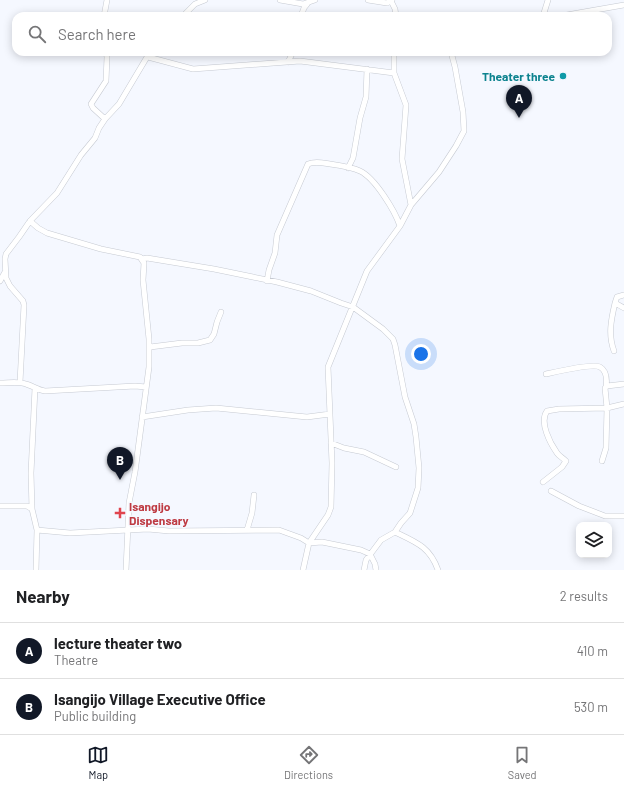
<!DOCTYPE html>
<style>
body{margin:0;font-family:Barlow,sans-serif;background:#f2f2f2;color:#202124}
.controls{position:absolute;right:12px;bottom:12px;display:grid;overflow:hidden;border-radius:8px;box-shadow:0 2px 10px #0003}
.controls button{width:36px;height:36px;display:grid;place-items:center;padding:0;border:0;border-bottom:1px solid #e0e0e0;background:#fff;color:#202124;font:20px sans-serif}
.you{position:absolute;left:421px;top:354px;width:14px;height:14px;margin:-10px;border:3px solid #fff;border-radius:50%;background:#1a73e8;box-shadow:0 0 0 6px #1a73e833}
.badge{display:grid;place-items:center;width:26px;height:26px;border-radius:50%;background:#111827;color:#fff;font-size:13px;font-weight:700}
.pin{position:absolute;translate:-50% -33px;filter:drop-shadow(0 1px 2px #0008)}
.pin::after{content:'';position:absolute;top:21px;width:14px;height:12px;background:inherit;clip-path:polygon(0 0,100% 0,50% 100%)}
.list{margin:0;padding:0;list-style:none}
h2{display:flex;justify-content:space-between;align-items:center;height:52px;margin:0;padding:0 16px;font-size:17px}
h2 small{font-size:13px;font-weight:400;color:#757577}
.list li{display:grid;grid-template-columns:26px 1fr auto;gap:12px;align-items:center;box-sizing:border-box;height:56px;padding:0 16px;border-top:1px solid #e0e0e0}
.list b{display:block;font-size:15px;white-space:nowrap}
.list p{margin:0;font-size:13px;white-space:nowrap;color:#757577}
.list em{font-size:13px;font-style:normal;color:#757577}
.icon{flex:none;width:22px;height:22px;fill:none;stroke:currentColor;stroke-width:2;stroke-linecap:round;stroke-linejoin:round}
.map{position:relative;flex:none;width:624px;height:570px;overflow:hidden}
.search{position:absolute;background:#fff;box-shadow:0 2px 10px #0003;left:12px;right:12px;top:12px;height:44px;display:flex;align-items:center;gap:10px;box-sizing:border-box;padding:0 14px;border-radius:12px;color:#757577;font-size:15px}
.sheet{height:164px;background:#fff}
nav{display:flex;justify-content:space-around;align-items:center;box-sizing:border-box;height:56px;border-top:1px solid #e0e0e0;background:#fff;font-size:11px;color:#757577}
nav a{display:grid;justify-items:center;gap:2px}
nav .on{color:#111827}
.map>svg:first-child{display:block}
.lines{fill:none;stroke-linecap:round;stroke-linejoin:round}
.street-casing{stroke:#c6cad2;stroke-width:6}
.street{stroke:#fff;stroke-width:5}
.culture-dot{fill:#0f9aa8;stroke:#f5f8ff;stroke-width:1.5}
.health-dot{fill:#e0444e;stroke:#f5f8ff;stroke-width:1.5}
.labels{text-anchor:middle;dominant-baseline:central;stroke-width:3;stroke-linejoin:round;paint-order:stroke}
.culture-label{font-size:12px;font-weight:bold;fill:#0d838f;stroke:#f5f8ff;text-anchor:end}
.health-label{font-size:12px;font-weight:bold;fill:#be3a42;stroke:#f5f8ff;text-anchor:start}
</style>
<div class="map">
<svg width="624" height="570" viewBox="0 0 624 570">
<rect width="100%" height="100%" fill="#f5f8ff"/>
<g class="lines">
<defs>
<path id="street" d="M 280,0 L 303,4 L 315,0
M 368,0 L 387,3 L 392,0
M 391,1 L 395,9 L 396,16
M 104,16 L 107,0
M 183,16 L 195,4 L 205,0
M 301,16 L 304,8 L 308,3
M 543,16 L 548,0
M 561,16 L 624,5
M 394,52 L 394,73 L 406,105 L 402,159 L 411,205
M 148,57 L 193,69 L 300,61 L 394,73
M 288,62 L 293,52
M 105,119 L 93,108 L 91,104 L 106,81 L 107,57 L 106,52
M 348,168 L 353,158 L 360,118 L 366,97 L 367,69
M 30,221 L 38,228 L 47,233 L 101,249 L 140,257 L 144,263 L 143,280 L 149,339 L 149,367 L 135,472 L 129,503 L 126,570
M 142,259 L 147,258 L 214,269 L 277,282 L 311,291 L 341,303 L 353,307 L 383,329 L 393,339 L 395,345 L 405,397 L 414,424 L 416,437 L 419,468 L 418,488 L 410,513 L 401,523 L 395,532 L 381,540 L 366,560 L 364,570
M 0,281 L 5,272
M 267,281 L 269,270 L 275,253 L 277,235 L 308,164 C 315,161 323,163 330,164 C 337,165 354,168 360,171 C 375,178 395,211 400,226
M 624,295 L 617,297 L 615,303 L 624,308
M 150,347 L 182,343 L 198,343 L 210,340 L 214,334 L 217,322 L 221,312
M 614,351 C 608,335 611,320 615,303
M 546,374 C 555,372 593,363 600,367 C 607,371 607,380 606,387
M 20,382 L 24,305 L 23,301 L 10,286 L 6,278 L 5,259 L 6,254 L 19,237 L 30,221 L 57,193 L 81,155 L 95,138 L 99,128 L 105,119 L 119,104 L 150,52
M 0,383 C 9,383 18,381 26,384 C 33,386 38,390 45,391 L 135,386 L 146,387
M 35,388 L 31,473 L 32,509 L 37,530 L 70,533 L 148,529 L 169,531 L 279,530 L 301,538 L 309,543 L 322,542 L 361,550 L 370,554 L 375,564 L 376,570
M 142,417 L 188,410 L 216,408 L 307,417 L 330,414
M 331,443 L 344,448 L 364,452 L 396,467
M 602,461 L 606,448 L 607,408 L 605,388 L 607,386 L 624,384
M 543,482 L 562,467 L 566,461 C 563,458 559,456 557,453 C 550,443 539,422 547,411 L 559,409 L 607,408 L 624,404
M 551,491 L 579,506 L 605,516 L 624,516
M 0,506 L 27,506 L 32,509
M 247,530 L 252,513 L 254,495
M 395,532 C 416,542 430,547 438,570
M 36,570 L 37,530
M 303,570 L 309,543 L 328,515 L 331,507 L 332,463 L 328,367 L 367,271 L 400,226 L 411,205 L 439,172 L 456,146 L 464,131 L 463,112 L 455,67 L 451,52"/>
</defs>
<use href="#street" class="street-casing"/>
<use href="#street" class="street"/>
</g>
<circle class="culture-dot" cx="563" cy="76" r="4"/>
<path class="health-dot" d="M118 507h4v4h4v4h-4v4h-4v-4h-4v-4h4z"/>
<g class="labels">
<g class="culture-label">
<text x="555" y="76">Theater three</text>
</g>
<g class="health-label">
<text x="129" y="506">Isangijo<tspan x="129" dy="14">Dispensary</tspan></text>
</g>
</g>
</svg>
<div class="controls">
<button><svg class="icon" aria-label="layers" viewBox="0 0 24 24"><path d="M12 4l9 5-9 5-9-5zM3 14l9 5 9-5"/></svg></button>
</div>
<div class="you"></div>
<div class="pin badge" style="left:519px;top:118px">A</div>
<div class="pin badge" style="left:120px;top:480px">B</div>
<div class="search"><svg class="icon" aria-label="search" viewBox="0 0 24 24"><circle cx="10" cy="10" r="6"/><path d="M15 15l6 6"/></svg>Search here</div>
</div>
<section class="sheet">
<h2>Nearby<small>2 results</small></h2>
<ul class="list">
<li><span class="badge">A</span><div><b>lecture theater two</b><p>Theatre</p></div><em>410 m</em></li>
<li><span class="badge">B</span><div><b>Isangijo Village Executive Office</b><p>Public building</p></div><em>530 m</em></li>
</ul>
</section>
<nav>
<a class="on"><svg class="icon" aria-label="map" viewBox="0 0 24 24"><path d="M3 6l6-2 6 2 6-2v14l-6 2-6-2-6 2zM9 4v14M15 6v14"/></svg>Map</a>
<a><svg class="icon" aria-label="directions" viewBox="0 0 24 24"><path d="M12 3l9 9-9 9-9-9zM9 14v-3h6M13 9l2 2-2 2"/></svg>Directions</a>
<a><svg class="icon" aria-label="saved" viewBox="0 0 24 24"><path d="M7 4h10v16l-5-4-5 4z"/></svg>Saved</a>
</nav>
